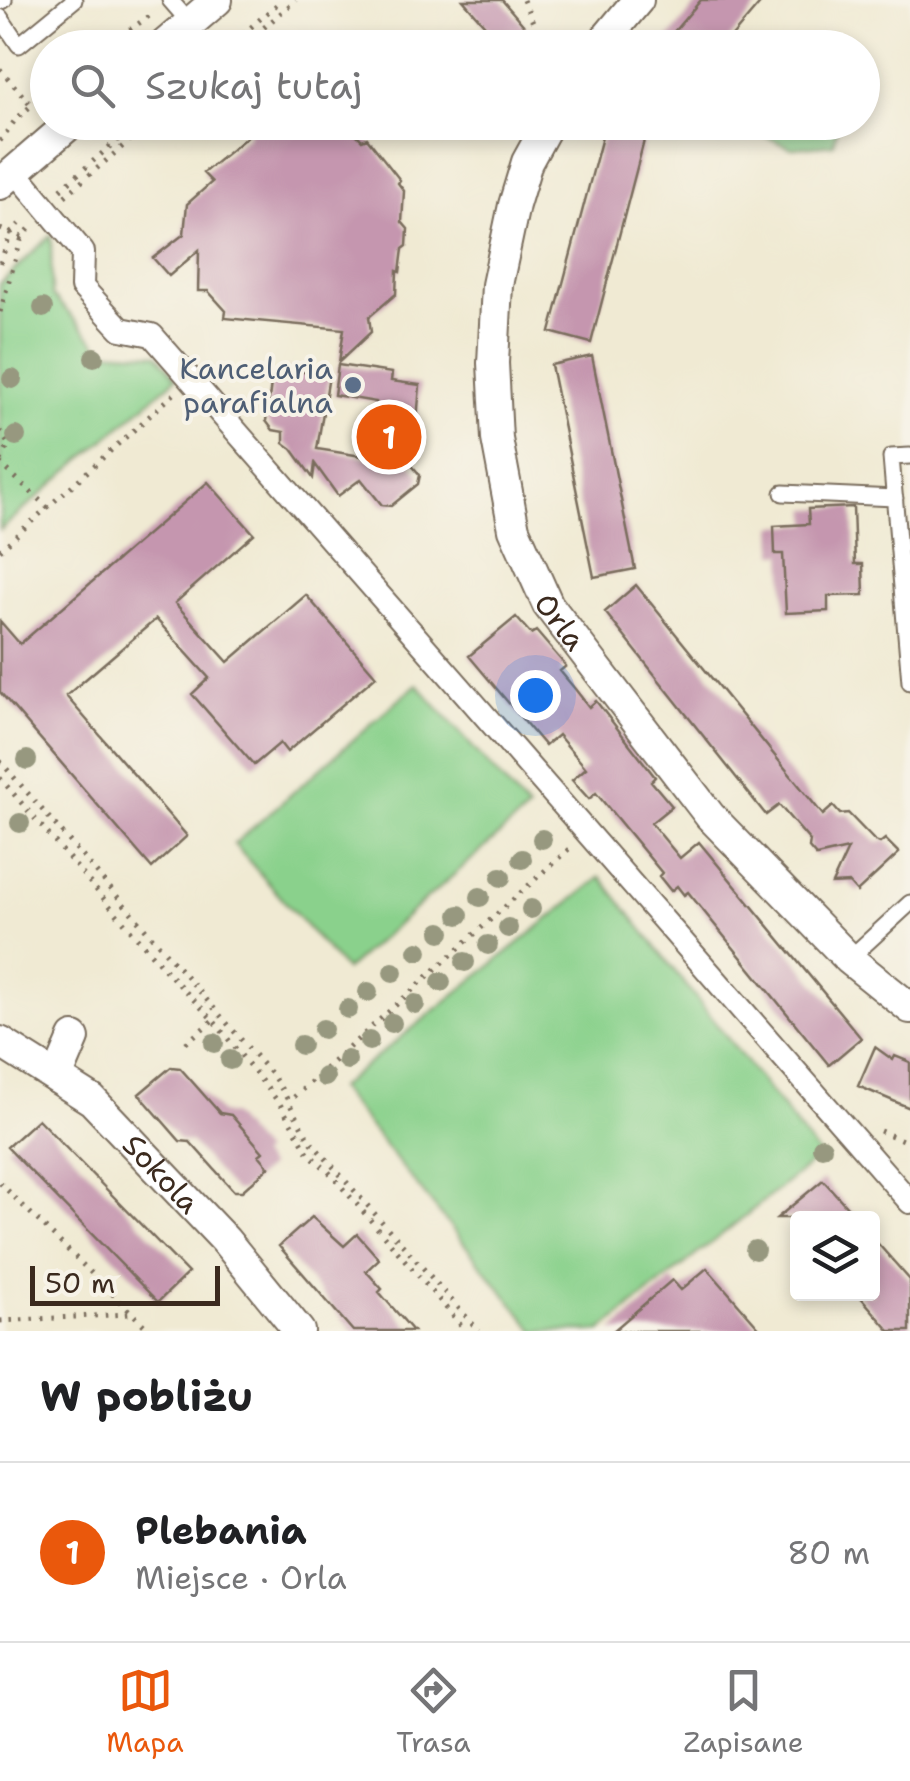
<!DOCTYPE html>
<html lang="pl">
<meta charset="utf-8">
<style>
body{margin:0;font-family:"Shantell Sans",sans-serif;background:#f6f6f6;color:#202124}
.controls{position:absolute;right:30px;bottom:30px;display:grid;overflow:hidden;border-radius:10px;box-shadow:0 5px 15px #0003}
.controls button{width:90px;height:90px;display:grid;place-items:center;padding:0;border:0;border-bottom:2px solid #e0e0e0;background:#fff;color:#202124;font:50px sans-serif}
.scale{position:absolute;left:30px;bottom:25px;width:190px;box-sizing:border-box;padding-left:10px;border:5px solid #3b2a1e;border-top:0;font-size:28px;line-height:35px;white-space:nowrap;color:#3b2a1e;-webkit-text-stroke:8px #f7f3e8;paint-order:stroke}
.you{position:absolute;left:535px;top:695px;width:35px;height:35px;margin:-25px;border:8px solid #fff;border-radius:50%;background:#1a73e8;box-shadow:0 0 0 15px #1a73e833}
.badge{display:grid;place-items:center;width:65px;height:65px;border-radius:50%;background:#ea580c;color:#fff;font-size:32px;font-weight:700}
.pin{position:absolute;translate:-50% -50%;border:5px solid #fff;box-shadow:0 2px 10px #0006}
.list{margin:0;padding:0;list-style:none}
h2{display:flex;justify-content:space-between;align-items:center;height:130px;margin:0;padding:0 40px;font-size:42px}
h2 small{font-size:32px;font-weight:400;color:#757577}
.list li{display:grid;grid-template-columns:65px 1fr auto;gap:30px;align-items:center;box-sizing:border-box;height:180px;padding:0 40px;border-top:2px solid #e0e0e0}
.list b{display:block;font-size:38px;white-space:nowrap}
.list p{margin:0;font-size:32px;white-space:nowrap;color:#757577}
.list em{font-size:32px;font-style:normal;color:#757577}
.icon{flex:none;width:55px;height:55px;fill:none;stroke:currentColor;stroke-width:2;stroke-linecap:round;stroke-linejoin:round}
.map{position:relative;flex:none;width:910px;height:1331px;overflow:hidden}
.search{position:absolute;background:#fff;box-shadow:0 5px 15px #0003;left:30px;right:30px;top:30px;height:110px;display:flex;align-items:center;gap:25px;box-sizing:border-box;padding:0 35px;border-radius:55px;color:#757577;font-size:38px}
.sheet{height:310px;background:#fff}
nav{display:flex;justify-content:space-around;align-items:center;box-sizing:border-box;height:140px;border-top:2px solid #e0e0e0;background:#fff;font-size:28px;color:#757577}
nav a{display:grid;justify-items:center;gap:5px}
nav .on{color:#ea580c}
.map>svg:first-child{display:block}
.green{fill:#8ad18c;stroke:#627e55;stroke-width:2.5}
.building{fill:#c596af}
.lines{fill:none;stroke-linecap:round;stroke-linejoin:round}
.service-casing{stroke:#7a6d5d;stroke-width:19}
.pedestrian-casing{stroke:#7a6d5d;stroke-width:26}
.minor-casing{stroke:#7a6d5d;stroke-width:34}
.path{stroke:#7a6d5d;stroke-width:5;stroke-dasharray:2.5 8;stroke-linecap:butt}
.service{stroke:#fff;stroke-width:15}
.pedestrian{stroke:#fff;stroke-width:22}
.minor{stroke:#fff;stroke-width:30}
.tree{fill:#97987f}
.service-dot{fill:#5c6f8a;stroke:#f7f3e8;stroke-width:4}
.labels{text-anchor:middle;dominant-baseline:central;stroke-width:8;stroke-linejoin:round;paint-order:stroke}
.service-label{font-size:30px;fill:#4e5e75;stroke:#f7f3e8;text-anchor:end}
.street-label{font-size:30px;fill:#3b2a1e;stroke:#f7f3e8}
</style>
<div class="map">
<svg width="910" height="1331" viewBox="0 0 910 1331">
<rect width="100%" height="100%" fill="#f7f3e8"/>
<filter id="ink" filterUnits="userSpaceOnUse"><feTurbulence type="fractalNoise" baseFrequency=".01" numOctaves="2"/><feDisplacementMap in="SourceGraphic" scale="20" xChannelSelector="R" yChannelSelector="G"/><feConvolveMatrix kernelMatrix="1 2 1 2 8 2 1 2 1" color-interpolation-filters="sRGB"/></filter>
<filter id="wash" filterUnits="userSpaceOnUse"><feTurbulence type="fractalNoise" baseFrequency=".0048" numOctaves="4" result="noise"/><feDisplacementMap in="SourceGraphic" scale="40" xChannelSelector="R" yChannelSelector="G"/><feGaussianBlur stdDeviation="2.25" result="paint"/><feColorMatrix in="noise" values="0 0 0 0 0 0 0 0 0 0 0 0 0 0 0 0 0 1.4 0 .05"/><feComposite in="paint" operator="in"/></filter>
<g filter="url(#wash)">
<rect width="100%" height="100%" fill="#f0ead3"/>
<path class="green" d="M 735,123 L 838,123 L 833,144 L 792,148 Z
M 51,235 L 52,295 L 104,351 L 157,354 L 176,378 L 0,530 L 0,284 Z
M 417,684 L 528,810 L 345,970 L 234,844 Z
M 601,877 L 820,1156 L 601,1331 L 535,1331 L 338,1088 Z"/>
<g id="blocks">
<path class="building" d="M 463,0 L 502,0 L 526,28 L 504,47 Z
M 701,0 L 763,0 L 722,48 L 660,48 Z
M 312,122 L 320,122 L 327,130 L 356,134 L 362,140 L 367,138 L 400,180 L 398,183 L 404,191 L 402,222 L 408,229 L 407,246 L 403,249 L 400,272 L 397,271 L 396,294 L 369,317 L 371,332 L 339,362 L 344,329 L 225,318 L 226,311 L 208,291 L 198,291 L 199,250 L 169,276 L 153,258 L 184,234 L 187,204 L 212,182 L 203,173 L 248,136 L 250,124 L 305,128 Z
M 606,122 L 646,122 L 641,132 L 646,133 L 591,343 L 550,332 Z
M 592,356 L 635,569 L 594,577 L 551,365 Z
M 338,365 L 392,373 L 391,381 L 420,385 L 417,420 L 411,419 L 404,456 L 420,475 L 418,484 L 391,506 L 382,505 L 361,479 L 338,496 L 315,464 L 313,478 L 292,449 L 284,443 L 284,432 L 273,430 L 266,421 L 272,376 L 284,369 L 329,376 L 317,449 L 368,457 L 376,402 L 334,395 Z
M 208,482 L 254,534 L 175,603 L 228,662 L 306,595 L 376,676 L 287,752 L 280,743 L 254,765 L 192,694 L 209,678 L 156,619 L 66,696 L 187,836 L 152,868 L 0,692 L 0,621 L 20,644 Z
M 853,507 L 855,564 L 863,564 L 864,595 L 828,596 L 828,611 L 786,613 L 783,554 L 775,554 L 774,526 L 809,524 L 808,509 Z
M 636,585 L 823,815 L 833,806 L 840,814 L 848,813 L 875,841 L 880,843 L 885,839 L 899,853 L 857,892 L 849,883 L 832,884 L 848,849 L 816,856 L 809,848 L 810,841 L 779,805 L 766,815 L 605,612 Z
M 516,617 L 531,634 L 536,631 L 566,666 L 560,671 L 575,689 L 589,707 L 596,701 L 655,777 L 651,781 L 672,806 L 651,823 L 680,858 L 699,842 L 861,1038 L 829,1065 L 688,892 L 684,895 L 677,886 L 671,891 L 659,876 L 662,873 L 596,793 L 589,799 L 572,780 L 586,768 L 558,735 L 545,746 L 469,656 Z
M 875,1047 L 893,1060 L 895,1056 L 910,1062 L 910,1108 L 858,1086 Z
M 171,1067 L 180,1068 L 220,1113 L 231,1115 L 263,1152 L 259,1155 L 269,1167 L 242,1191 L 234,1191 L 190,1142 L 180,1141 L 139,1094 Z
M 38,1119 L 188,1273 L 158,1302 L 7,1147 Z
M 823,1180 L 857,1218 L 777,1218 Z
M 312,1217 L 344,1246 L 357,1234 L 379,1259 L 366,1271 L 382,1289 L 379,1292 L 413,1331 L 353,1331 L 279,1246 Z
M 872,1237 L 910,1280 L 910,1331 L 890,1331 L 858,1294 L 872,1294 Z
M 707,1268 L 762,1331 L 613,1331 L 672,1280 L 681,1290 Z"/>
</g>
</g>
<g filter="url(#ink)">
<use href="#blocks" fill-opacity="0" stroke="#7a6d5d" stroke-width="2.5"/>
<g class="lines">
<defs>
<path id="service" d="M 170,0 L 190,23
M 0,2 L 4,0
M 0,17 L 19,45 L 74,0
M 910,456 L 891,457 L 910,682
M 783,493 L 895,498
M 849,959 L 910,903"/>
<path id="pedestrian" d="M 15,171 L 83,252 L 82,287 L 121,329 L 152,335 L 910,1202"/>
<g id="minor">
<path d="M 161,48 L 217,0"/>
<path d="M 598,48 L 638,0"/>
<path id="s1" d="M 549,122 L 527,162 L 514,205 L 497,285 L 493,363 L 497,439 L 514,529 L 548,605 L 710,816 L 849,959 L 910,1008"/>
<path d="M 0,184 L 72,122"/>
<path id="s2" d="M 0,1042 L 92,1100 L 225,1240 L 299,1331"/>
<path d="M 57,1078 L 74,1038"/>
</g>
</defs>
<use href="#service" class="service-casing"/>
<use href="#pedestrian" class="pedestrian-casing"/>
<use href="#minor" class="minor-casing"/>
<path class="path" d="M 523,0 L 545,48
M 104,48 L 155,12
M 227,48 L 282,0
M 240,48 L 296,0
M 0,69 L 31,105
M 0,141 L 16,119 L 48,91
M 61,189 L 138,122
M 65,196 L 151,122
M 0,229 L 22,237 L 31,227
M 0,263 L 11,233 L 25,218
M 0,312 L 22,237
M 0,431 L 9,445 L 0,462
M 0,463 L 48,508
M 0,550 L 174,394
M 0,761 L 271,1074 C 290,1098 295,1120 312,1143 L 479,1331
M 0,778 L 165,970 L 213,1020 L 280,1104 L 309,1154 L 328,1171 L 466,1331
M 186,1043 L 213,1020
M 294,1097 L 571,847
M 880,1131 L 910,1143
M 0,1183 L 150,1331
M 0,1321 L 129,1314"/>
<use href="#service" class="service"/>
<use href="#pedestrian" class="pedestrian"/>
<use href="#minor" class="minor"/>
</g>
<g class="tree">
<circle cx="43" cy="308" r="10"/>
<circle cx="94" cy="357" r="10"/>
<circle cx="12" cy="379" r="10"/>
<circle cx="16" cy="436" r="10"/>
<circle cx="27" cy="760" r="10"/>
<circle cx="20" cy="823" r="10"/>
<circle cx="542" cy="839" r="10"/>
<circle cx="522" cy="859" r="10"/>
<circle cx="501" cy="877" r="10"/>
<circle cx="480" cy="897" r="10"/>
<circle cx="531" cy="909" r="10"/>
<circle cx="459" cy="915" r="10"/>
<circle cx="508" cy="928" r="10"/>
<circle cx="441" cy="932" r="10"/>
<circle cx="488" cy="945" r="10"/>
<circle cx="418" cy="951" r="10"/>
<circle cx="465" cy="962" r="10"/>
<circle cx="393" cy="972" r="10"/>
<circle cx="441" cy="982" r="10"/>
<circle cx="368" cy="992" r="10"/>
<circle cx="415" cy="1004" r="10"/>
<circle cx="348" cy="1009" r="10"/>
<circle cx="392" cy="1023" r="10"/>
<circle cx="323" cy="1029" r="10"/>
<circle cx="369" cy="1041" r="10"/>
<circle cx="214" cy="1043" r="10"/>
<circle cx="301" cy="1045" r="10"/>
<circle cx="230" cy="1060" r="10"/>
<circle cx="347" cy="1060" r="10"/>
<circle cx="325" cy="1077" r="10"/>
<circle cx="822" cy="1147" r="10"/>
<circle cx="755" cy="1250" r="10"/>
</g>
</g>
<circle class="service-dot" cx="353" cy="385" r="10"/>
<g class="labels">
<g class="service-label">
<text x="333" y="368">Kancelaria<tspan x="333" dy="34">parafialna</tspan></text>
</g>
<g class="street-label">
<text stroke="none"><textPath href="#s1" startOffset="522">Orla</textPath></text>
<text stroke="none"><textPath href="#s2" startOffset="210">Sokola</textPath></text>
</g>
</g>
</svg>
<div class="controls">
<button><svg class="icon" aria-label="layers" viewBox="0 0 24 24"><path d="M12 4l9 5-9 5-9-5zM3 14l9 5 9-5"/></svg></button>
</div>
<div class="scale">50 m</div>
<div class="you"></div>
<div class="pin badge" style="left:389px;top:437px">1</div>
<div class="search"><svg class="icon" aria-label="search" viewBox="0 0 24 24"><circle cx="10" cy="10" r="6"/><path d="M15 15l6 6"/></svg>Szukaj tutaj</div>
</div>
<section class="sheet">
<h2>W pobliżu<small></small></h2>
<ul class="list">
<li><span class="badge">1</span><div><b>Plebania</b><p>Miejsce · Orla</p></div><em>80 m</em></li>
</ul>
</section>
<nav>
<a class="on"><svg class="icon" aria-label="map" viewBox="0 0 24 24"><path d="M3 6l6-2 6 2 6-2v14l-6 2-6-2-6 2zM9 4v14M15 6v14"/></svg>Mapa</a>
<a><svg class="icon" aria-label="directions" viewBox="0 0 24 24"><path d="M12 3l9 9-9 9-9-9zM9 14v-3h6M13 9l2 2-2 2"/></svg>Trasa</a>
<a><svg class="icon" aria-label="saved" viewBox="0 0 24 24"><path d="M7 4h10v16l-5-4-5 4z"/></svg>Zapisane</a>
</nav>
